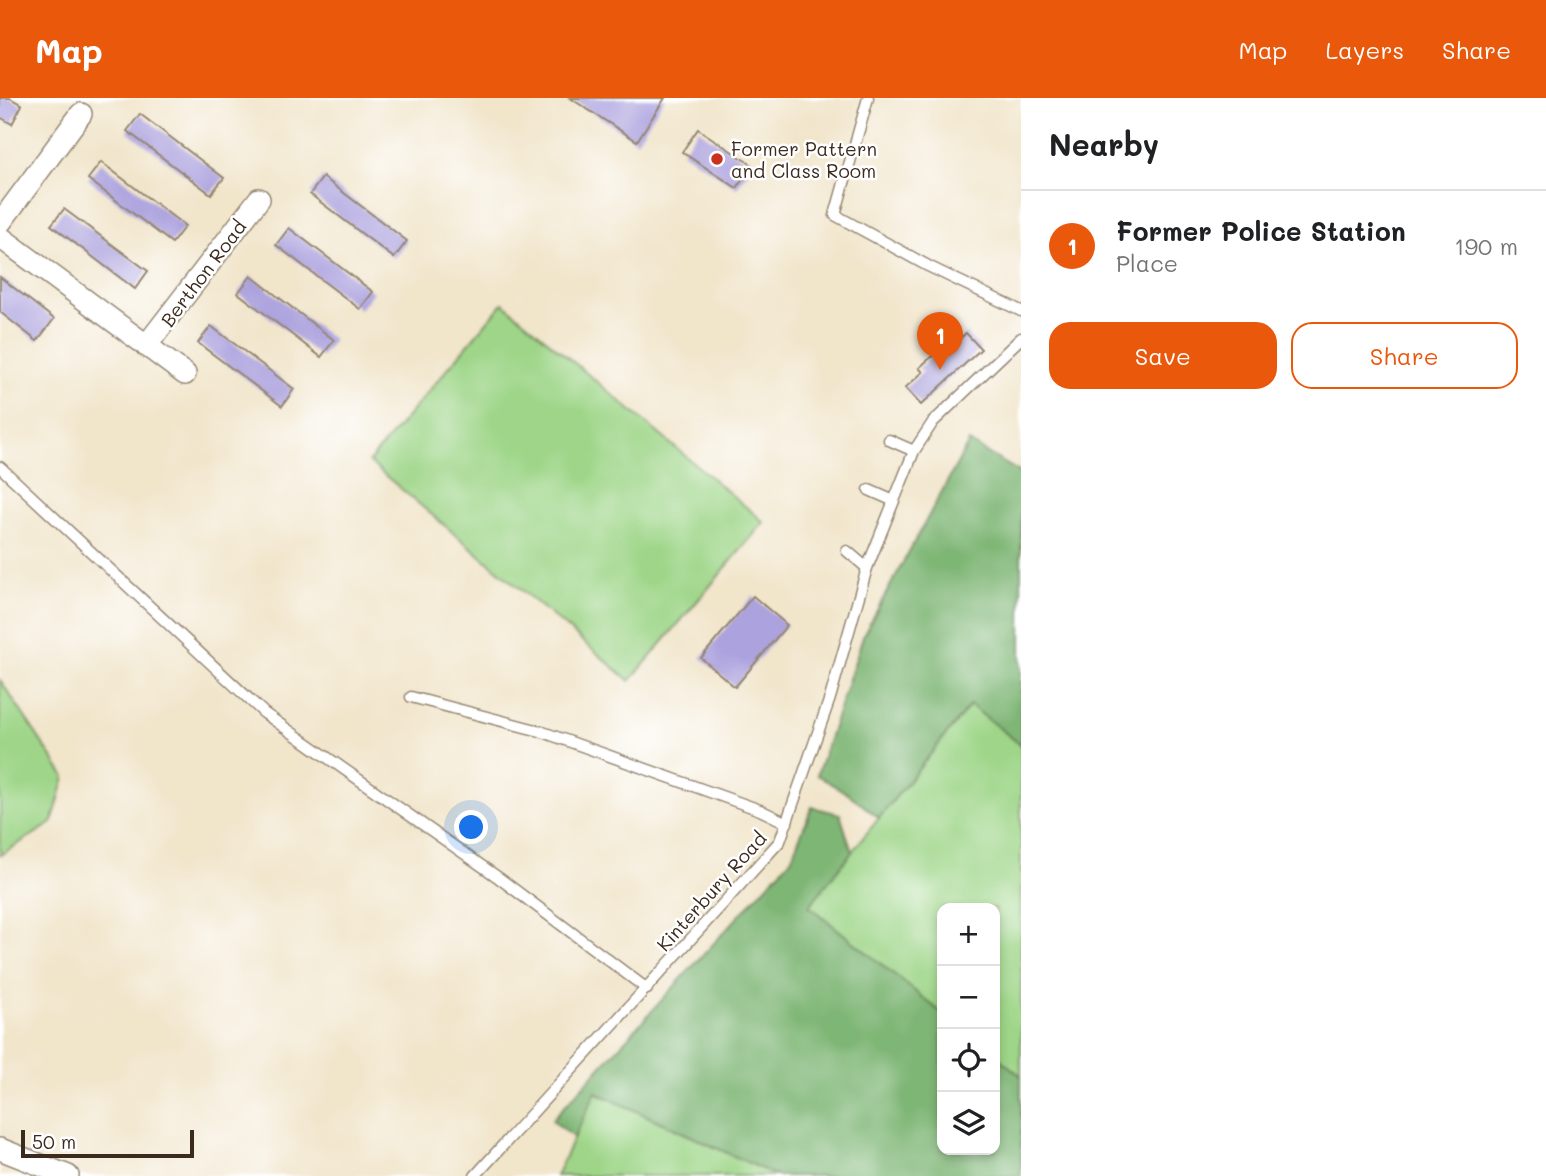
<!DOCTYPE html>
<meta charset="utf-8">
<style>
body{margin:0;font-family:Mali,sans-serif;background:#f6f6f6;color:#202124}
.controls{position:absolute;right:21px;bottom:21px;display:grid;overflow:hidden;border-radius:14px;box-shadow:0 4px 10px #0003}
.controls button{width:63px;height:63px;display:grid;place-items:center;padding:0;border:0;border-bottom:2px solid #e0e0e0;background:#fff;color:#202124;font:35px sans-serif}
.scale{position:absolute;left:21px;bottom:18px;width:173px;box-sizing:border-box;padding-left:7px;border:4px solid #3b2a1e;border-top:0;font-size:19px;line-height:24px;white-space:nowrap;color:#3b2a1e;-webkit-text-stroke:5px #fff;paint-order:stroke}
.you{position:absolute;left:472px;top:730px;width:24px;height:24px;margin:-18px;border:5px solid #fff;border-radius:50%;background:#1a73e8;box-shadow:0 0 0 10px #1a73e833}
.badge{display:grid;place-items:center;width:46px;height:46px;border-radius:50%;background:#ea580c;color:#fff;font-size:23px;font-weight:700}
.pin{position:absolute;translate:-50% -58px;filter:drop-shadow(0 2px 4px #0008)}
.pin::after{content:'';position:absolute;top:37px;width:24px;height:21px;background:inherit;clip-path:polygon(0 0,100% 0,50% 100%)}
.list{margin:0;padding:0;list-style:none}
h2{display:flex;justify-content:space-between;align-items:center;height:91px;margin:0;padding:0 28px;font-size:30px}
h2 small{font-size:23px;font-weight:400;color:#757577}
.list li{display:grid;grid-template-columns:46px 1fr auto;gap:21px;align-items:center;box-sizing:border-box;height:112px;padding:0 28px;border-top:2px solid #e0e0e0}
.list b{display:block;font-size:26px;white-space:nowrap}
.list p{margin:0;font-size:23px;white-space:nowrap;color:#757577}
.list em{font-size:23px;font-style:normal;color:#757577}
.actions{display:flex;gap:14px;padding:21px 28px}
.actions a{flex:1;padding:16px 0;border:2px solid #ea580c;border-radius:21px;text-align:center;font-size:24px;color:#ea580c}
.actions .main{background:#ea580c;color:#fff}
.icon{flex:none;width:38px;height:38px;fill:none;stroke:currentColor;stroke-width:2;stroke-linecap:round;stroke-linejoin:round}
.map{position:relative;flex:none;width:1021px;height:1078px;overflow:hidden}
header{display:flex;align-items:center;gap:42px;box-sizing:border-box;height:98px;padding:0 35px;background:#ea580c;color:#fff}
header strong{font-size:33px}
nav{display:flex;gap:38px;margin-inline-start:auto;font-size:24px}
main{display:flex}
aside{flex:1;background:#fff}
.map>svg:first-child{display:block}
.green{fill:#9ed588;stroke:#6c8053;stroke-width:2}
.forest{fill:#7eb674;stroke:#5c7049;stroke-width:2}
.building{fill:#aca2de}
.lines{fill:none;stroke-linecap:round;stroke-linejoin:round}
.service-casing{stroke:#968874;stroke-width:13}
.minor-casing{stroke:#968874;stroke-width:24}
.service{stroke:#fff;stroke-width:10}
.minor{stroke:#fff;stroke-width:21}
.poi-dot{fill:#c8321e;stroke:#fff;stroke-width:2.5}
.labels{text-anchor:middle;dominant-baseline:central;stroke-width:5;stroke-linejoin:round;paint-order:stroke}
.poi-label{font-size:19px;fill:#3b2a1e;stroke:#fff;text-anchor:start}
.street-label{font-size:19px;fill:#3b2a1e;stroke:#fff}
</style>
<header>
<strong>Map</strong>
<nav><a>Map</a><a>Layers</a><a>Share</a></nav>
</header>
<main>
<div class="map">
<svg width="1021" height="1078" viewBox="0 0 1021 1078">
<rect width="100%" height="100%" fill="#fff"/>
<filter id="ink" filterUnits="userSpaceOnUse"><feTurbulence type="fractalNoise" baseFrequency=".0143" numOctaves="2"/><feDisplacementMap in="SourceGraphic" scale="14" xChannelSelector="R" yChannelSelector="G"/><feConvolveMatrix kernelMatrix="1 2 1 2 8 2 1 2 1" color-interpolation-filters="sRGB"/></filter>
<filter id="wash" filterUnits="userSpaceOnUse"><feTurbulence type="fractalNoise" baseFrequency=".00686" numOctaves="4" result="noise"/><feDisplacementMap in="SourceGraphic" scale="28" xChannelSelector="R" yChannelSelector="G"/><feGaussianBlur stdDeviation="1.57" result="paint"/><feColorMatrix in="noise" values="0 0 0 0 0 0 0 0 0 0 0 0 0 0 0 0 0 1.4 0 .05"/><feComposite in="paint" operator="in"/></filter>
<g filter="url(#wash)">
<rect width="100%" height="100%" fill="#f1e5ca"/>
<path class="green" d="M 503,205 L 764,424 L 630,583 L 369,364 Z
M 0,582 L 65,679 L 52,725 L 0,757 Z
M 970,607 L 1021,647 L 1021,978 L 995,957 L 995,810 L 942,810 L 942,915 L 808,808 Z
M 595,994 L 777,1078 L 556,1078 Z"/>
<path class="forest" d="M 969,344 L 1021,375 L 1021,647 L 970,607 L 879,720 L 850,697 L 817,677 L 864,536 Z
M 812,709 L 840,716 L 852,754 L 809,808 L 942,915 L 942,1052 L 995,1052 L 995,957 L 1021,978 L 1021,1078 L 777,1078 L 596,994 L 574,1040 L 552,1022 L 791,761 Z"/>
<g id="blocks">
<path class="building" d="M 0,0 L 10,0 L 22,7 L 12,26 L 0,19 Z
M 570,0 L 665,0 L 637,43 Z
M 140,16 L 224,80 L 211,96 L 127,33 Z
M 698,31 L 752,67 L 737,90 L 682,54 Z
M 101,64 L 185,128 L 172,145 L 88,81 Z
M 323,79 L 407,143 L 394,160 L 310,96 Z
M 64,111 L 148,173 L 135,191 L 51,127 Z
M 289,130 L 373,194 L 360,211 L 276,147 Z
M 251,178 L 334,242 L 321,259 L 238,195 Z
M 0,179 L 54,221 L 37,243 L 0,214 Z
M 211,228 L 294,291 L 282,308 L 198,245 Z
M 966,235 L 981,251 L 921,307 L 905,290 L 923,274 L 919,270 L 939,252 L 943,256 Z
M 753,498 L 787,527 L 735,589 L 701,560 Z"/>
</g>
</g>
<g filter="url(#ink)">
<use href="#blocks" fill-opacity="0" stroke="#968874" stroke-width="2"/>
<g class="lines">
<defs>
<path id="service" d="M 868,0 L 835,117 L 928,168 L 1021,213
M 889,342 L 914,353
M 0,369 L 264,615 L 499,780 L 647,891
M 869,392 L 894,403
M 847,453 L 867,470
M 411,599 L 540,633 L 760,712 L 787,725
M 475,1078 L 780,743 L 830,600 L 867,470 L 914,353 L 933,324 L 1021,240"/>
<path id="minor" d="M 0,125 L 81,16
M 0,139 L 185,276
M 146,248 L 259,101
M 0,1051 L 68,1078"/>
</defs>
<use href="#service" class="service-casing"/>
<use href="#minor" class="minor-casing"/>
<use href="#service" class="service"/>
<use href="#minor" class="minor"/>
</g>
</g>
<circle class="poi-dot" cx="717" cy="61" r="7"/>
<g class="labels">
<g class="poi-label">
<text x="731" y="50">Former Pattern<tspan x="731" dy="22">and Class Room</tspan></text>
</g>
<g class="street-label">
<text transform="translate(203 175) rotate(-53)">Berthon Road</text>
<text transform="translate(711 793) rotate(-48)">Kinterbury Road</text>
</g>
</g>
</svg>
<div class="controls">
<button>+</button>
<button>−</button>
<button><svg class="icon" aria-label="locate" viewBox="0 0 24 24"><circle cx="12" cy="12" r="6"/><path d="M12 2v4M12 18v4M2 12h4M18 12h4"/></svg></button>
<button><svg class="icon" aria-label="layers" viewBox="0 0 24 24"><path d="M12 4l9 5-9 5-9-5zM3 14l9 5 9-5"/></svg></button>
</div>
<div class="scale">50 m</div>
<div class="you"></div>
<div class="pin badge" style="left:940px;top:272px">1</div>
</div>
<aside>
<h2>Nearby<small></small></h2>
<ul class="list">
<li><span class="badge">1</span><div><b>Former Police Station</b><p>Place</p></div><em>190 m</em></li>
</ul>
<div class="actions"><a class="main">Save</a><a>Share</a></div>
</aside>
</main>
